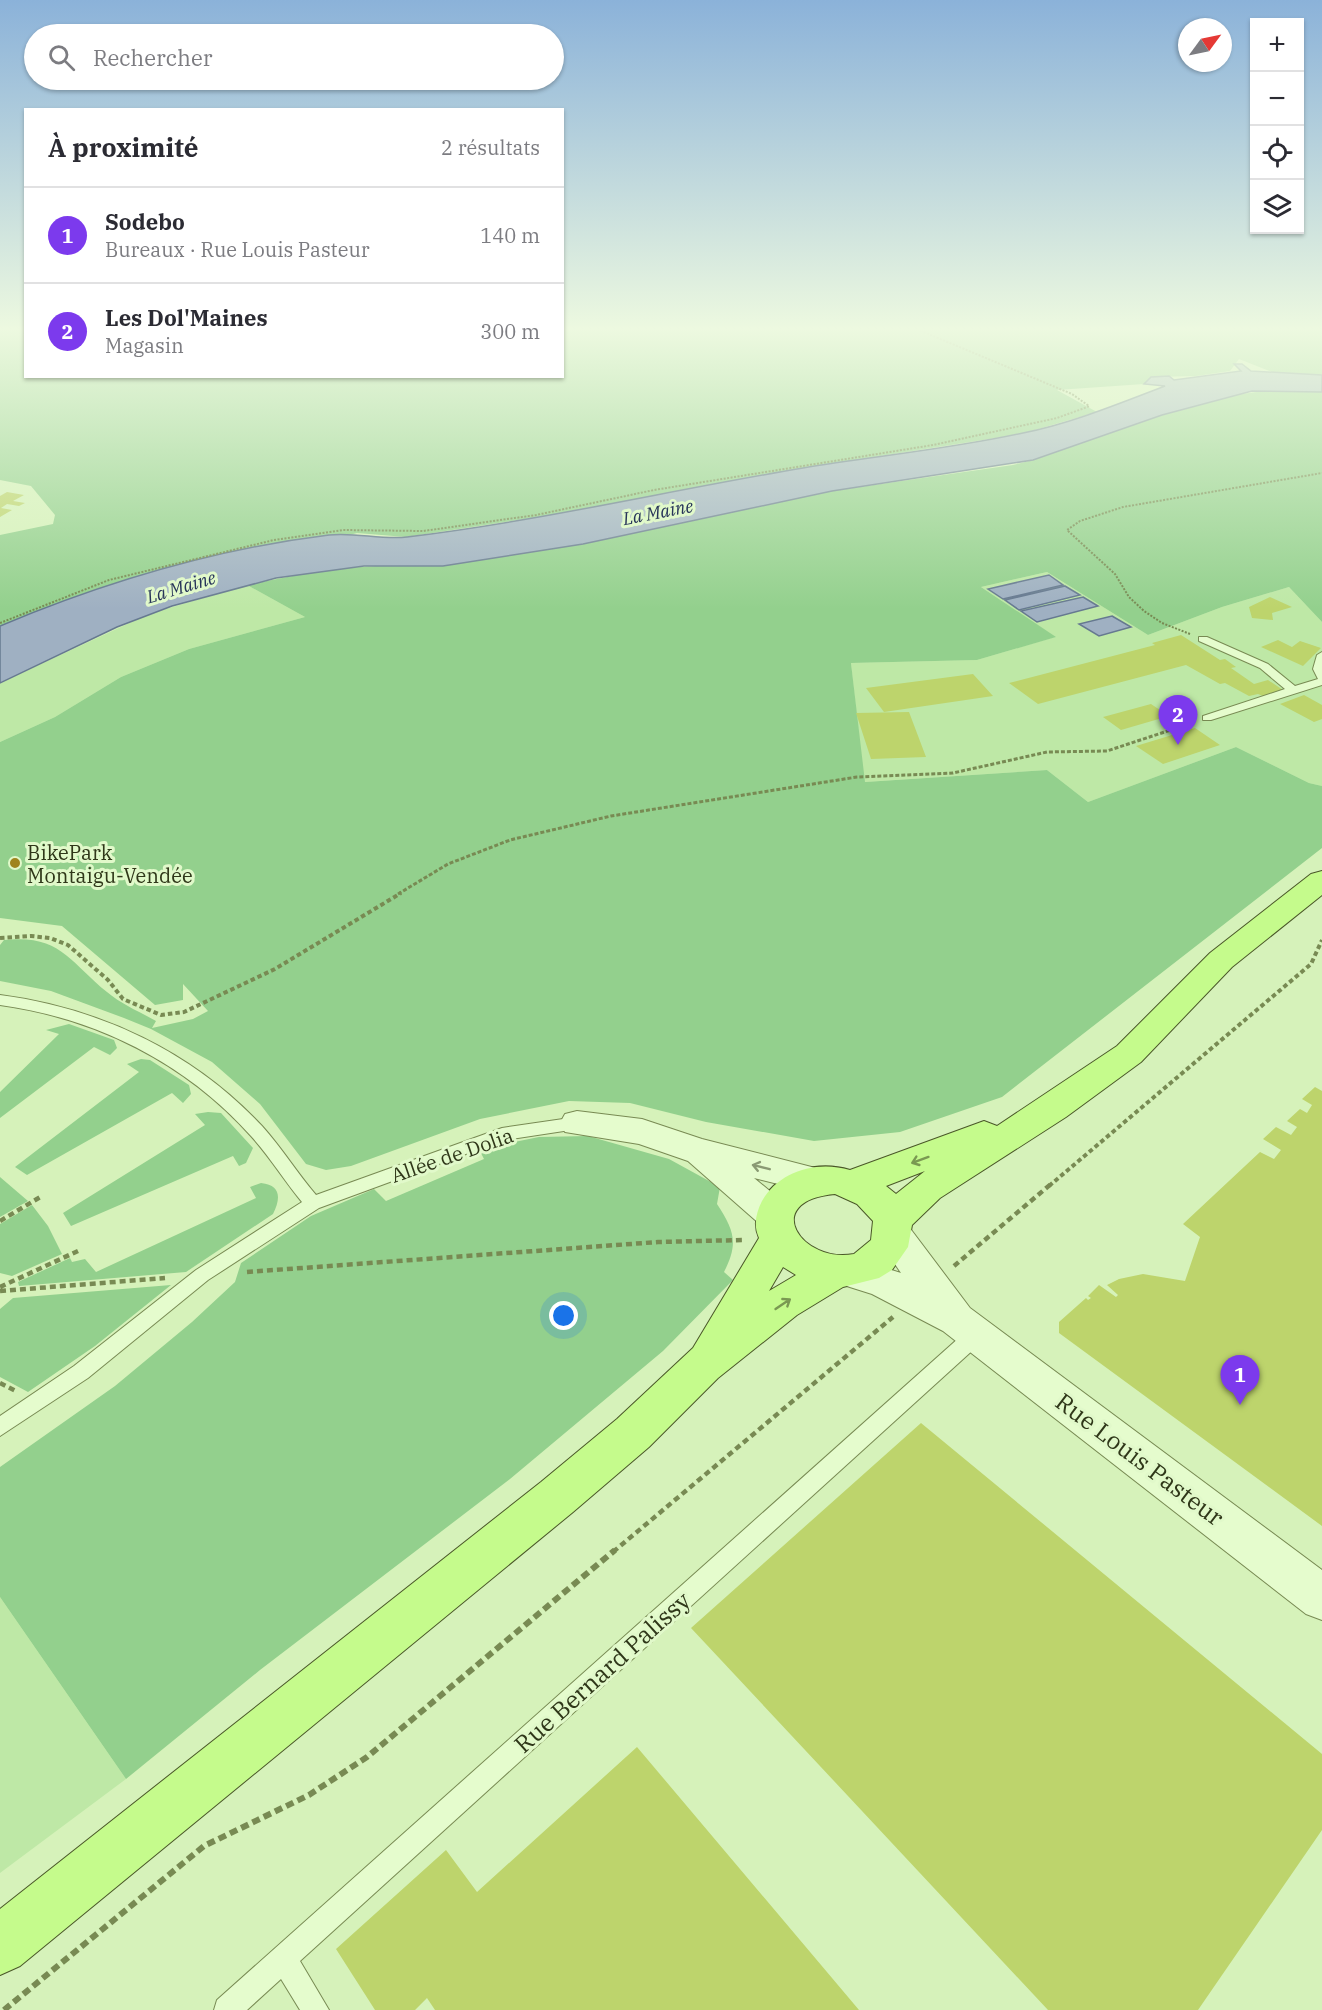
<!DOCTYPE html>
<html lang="fr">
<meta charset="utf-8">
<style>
body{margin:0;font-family:"IBM Plex Serif",serif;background:#f2f2f3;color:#2b2b33}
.controls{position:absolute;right:18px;top:18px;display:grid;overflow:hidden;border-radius:0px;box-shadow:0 2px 4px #0004}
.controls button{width:54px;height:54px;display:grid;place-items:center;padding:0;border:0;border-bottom:2px solid #e1e1e2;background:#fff;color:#2b2b33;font:30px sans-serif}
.compass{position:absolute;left:1178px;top:18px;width:54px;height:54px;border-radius:50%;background:#fff;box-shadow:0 2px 4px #0004;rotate:57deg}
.you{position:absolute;left:564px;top:1316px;width:21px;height:21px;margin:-15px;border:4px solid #fff;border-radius:50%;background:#1a73e8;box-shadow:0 0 0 9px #1a73e833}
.badge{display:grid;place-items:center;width:39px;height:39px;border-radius:50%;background:#7c3aed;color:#fff;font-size:20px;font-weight:700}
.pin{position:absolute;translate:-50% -50px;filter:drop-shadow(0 2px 3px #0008)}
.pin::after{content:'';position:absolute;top:32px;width:21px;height:18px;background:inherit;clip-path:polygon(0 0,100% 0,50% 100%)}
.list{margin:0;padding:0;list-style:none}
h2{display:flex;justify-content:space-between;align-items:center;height:78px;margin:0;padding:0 24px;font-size:26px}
h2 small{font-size:20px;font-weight:400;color:#7c7c81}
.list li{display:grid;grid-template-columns:39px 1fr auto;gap:18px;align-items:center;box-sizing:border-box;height:96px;padding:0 24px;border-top:2px solid #e1e1e2}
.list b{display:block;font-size:22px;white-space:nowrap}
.list p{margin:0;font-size:20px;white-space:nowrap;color:#7c7c81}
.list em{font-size:20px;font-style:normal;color:#7c7c81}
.icon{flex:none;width:33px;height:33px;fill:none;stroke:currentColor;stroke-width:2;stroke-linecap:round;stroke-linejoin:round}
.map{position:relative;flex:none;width:1322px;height:2010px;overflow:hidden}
.search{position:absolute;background:#fff;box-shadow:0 2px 4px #0004;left:24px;top:24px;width:540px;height:66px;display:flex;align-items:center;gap:15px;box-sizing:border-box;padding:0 21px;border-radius:33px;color:#7c7c81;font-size:22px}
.panel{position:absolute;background:#fff;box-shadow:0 2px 4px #0004;left:24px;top:108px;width:540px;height:270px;border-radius:0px}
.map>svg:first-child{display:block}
.farmland{fill:#bee8a6}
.green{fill:#93d08d}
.water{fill:#9fb0c2;stroke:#667990;stroke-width:1.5}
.building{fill:#bdd46c}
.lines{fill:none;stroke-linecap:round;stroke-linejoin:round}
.lane-casing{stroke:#788a53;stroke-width:2}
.street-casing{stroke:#788a53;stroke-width:2}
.primary-casing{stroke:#4a5728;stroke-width:2}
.path-far4{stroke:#788a53;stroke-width:2;stroke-dasharray:2 1.5;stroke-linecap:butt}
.path-far3{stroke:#788a53;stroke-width:3;stroke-dasharray:4 2;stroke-linecap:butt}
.path-far2{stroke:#788a53;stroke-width:4;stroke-dasharray:4.5 3;stroke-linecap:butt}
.path-far1{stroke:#788a53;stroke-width:4.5;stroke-dasharray:6 4;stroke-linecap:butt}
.path{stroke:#788a53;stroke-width:6;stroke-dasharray:8 4.5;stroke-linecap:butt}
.lane{fill:#e5fccd;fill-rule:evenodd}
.street{fill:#e5fccd;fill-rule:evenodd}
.primary{fill:#c5fb8c;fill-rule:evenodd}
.oneway{stroke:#7a9952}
.oneway2{stroke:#8a9a73}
.poi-dot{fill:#9f841d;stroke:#e1f9ca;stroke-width:2}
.labels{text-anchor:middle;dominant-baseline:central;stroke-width:6;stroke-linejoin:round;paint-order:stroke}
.far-water-label{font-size:18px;font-style:italic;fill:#273459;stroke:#e1f9ca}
.poi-label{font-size:20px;fill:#2f3719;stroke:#e1f9ca;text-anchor:start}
.street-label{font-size:20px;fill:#2f3719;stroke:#e1f9ca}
.near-street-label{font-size:24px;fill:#2f3719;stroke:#e1f9ca}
</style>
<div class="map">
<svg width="1322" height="2010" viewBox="0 0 1322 2010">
<rect width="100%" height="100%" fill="#d6f2ba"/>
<path class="farmland" d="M 1047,572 L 1148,635 L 1222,607 L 1289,587 L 1322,622 L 1322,786 L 1309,783 L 1236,747 L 1088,802 L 1047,770 L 864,782 L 851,663 L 977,660 L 1055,637 L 981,587 Z
M 247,585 L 305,617 L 189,649 L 121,677 L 55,717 L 0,742 L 0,683 L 149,614 Z
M 0,1597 L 126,1779 L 0,1873 Z"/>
<path class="green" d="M 0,328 L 25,328 L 26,376 L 562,376 L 563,328 L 1322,328 L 1322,375 L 1272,372 L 1239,359 L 1230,371 L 1196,376 L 1153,377 L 1144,384 L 1057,390 L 1097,412 L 1021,434 L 804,468 L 551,515 L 406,537 L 357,533 L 0,627 L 0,535 L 53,524 L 55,515 L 31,486 L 0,480 Z
M 1279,390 L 1322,392 L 1322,622 L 1289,587 L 1222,607 L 1148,635 L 1047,572 L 981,587 L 1056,637 L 977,660 L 851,663 L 865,782 L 1047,770 L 1088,802 L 1236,747 L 1309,783 L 1322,786 L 1322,848 L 1002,1097 L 900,1132 L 814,1141 L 706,1122 L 630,1103 L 569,1101 L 480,1119 L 351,1166 L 326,1170 L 306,1164 L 260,1104 L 212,1062 L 151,1029 L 124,1018 L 51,991 L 0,981 L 0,945 L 4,940 C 60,934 69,961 107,992 C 121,1004 140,1012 156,1021 L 152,1028 L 193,1019 L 208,1011 L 183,984 L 183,1000 L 155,1005 L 62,926 L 0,918 L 0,742 L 55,717 L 121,677 L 189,649 L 305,617 L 247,585 L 328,569 L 392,565 L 583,544 L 832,491 L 1013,465 L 1033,460 C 1112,433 1195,394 1279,390 Z
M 69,1024 L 114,1040 L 117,1048 L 110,1055 L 94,1047 L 0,1118 L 0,1092 L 59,1034 L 46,1030 Z
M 141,1059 L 150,1060 L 189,1085 L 191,1094 L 183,1103 L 172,1093 L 27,1175 L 15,1167 L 139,1072 L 127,1064 Z
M 208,1112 L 221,1113 L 253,1148 L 246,1163 L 239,1166 L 233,1156 L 71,1226 L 63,1213 L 205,1125 L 195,1114 Z
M 588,1136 L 669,1159 L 720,1187 L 717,1204 C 734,1230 739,1243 724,1272 L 733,1280 L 663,1351 L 510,1479 L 260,1670 L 126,1779 L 0,1597 L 0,1467 L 115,1386 L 192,1322 L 235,1282 L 241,1263 L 311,1216 L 374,1189 L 386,1201 L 484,1159 L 479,1149 L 539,1137 Z
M 0,1177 L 28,1201 L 0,1217 Z
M 261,1183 C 281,1185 281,1198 273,1214 L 186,1272 L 19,1286 L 18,1282 L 70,1258 L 72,1262 L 85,1259 L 96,1272 L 256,1198 L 250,1187 Z
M 32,1205 L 48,1226 L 62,1254 L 12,1276 L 0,1273 L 0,1224 Z
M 171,1285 L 95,1346 L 28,1392 L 0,1377 L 0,1309 L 13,1298 Z"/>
<path class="water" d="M 1234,364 L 1242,364 L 1251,371 L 1322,375 L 1322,392 L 1252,391 L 1162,415 L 1033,460 L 832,491 L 583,544 L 443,566 L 364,566 L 276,578 L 172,606 L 117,627 L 0,683 L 0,626 C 105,582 215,549 329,535 C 355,532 381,540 407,537 C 540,521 671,490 803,468 C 876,456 950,449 1023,433 C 1072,423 1118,404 1165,386 L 1144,384 L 1151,377 L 1169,376 L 1174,380 L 1241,371 Z
M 1049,575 L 1063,585 L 1003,599 L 988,589 Z
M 1065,586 L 1080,595 L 1019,610 L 1005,600 Z
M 1083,597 L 1098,606 L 1037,622 L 1021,611 Z
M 1112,616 L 1131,627 L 1099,636 L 1079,624 Z"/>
<path class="building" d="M 7,492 L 24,495 L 13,501 L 25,503 L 19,506 L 7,504 L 1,508 L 12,510 L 0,517 L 0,496 Z
M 1270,597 L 1292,607 L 1272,613 L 1273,620 L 1252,618 L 1249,607 Z
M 1181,635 L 1220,660 L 1225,659 L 1236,667 L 1231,668 L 1254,684 L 1268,680 L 1283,690 L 1265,697 L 1258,694 L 1249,696 L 1225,683 L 1220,684 L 1186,665 L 1038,704 L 1009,683 L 1155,645 L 1152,643 Z
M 1278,640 L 1292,647 L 1300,641 L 1321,648 L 1303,666 L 1261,647 Z
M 973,674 L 993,696 L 884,712 L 866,688 Z
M 1304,695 L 1322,705 L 1322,719 L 1314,722 L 1280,704 Z
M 1151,704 L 1169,716 L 1121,730 L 1103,717 Z
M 909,712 L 926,757 L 871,759 L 856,713 Z
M 1195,728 L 1220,745 L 1163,764 L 1136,746 Z
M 1315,1087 L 1322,1091 L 1322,1526 L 1059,1333 L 1059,1322 L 1086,1298 L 1088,1300 L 1091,1298 L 1088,1296 L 1099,1285 L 1116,1297 L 1118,1295 L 1107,1285 L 1119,1279 L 1143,1274 L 1185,1281 L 1200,1237 L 1183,1224 L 1260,1152 L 1274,1159 L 1281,1150 L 1263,1139 L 1276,1127 L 1291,1135 L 1297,1127 L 1287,1121 L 1300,1109 L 1307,1113 L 1312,1105 L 1302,1099 Z
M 921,1423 L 1322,1754 L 1322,1830 L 1198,2010 L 1048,2010 L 691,1628 Z
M 637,1747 L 859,2010 L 435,2010 L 427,1998 L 415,2010 L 375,2010 L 336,1949 L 446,1850 L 477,1892 Z"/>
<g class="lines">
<defs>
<path id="lane" d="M 1199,637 L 1207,637 L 1268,664 L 1295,686 L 1318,679 L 1313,669 L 1317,655 L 1322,652 L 1322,685 L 1211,720 L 1203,720 L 1203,716 L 1285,689 L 1260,668 L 1199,641 Z
M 0,995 C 100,1008 193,1052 262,1126 C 282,1148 297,1173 316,1195 L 502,1128 L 577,1117 L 583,1119 L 585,1123 L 583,1127 L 577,1129 L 504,1140 L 319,1208 L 208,1280 L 88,1378 L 0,1436 L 0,1416 L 74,1366 L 196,1270 L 302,1202 C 284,1180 270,1157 251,1136 C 186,1063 96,1018 0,1005 Z
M 977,1326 L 984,1328 L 986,1334 L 984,1340 L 300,1961 L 329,2010 L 300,2010 L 281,1979 L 247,2010 L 214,2010 L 217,2000 L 970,1328 Z"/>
<path id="street" d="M 577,1111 L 642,1119 L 702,1139 L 831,1172 L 836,1181 L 831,1190 L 818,1194 L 754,1178 L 788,1206 L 793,1216 L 788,1226 L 775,1230 L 762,1226 L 688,1161 L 639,1144 L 565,1132 L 560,1123 L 565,1114 Z
M 893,1219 L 906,1223 L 970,1308 L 1322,1570 L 1322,1620 L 1306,1614 L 943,1331 L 872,1294 L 834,1282 L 828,1271 L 834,1260 L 847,1256 L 901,1273 L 874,1233 L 880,1223 Z"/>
<path id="primary" d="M 1322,871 L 1322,895 L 1232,967 L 1141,1062 L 1066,1117 L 940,1198 L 912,1225 L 908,1247 L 892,1270 L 879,1278 L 843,1287 L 797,1315 L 718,1378 L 649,1447 L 573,1512 L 20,1966 L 0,1975 L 0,1909 L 541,1482 L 617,1419 L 693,1348 L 759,1238 C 753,1225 756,1213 762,1201 C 779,1171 817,1160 850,1170 L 984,1121 L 997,1126 L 1117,1046 L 1210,953 L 1311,874 ZM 925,1171 L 896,1194 L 886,1186 ZM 835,1194 L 857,1204 L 873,1221 L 871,1240 L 854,1254 C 802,1264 759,1201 835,1194 ZM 783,1267 L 796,1275 L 769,1291 Z"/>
</defs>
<use href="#lane" class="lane-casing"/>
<use href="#street" class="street-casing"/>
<use href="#primary" class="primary-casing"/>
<path class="path-far4" d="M 914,328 L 1072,394 L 1089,406
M 0,623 L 109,580 L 274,540 L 343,530 L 423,531 L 536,515 L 654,490 L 933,445 L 1057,418 L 1090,406
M 1190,634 L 1162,623 L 1144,611 L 1129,597 L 1115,574 L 1067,530 L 1080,521 L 1123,507 L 1322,473"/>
<path class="path-far3" d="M 398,894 L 448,864 L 510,840 L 611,816 L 857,777 L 953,773 L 1047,752 L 1107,751 L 1192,723"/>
<path class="path-far2" d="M 0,938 L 31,936 L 50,938 L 68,945 L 108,980 L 123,999 L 161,1015 L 184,1012 L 275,969 L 401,893
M 1049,1186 L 1311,964 L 1322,940"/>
<path class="path-far1" d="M 0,1221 L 42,1196
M 954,1266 L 1051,1184
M 247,1272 L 658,1242 L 742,1240
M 0,1287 L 78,1251
M 0,1291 L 165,1278
M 0,1383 L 16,1391
M 613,1552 L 893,1317"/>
<path class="path" d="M 4,2010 L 204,1846 L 309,1795 L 367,1757 L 615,1550"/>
<use href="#lane" class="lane"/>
<use href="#street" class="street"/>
<use href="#primary" class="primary"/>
</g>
<defs><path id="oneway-shaft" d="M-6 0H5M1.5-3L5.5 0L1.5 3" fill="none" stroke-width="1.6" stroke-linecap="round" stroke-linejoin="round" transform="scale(1.5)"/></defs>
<g class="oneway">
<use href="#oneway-shaft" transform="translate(920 1160) rotate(160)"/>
<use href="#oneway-shaft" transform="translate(783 1304) rotate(-34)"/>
</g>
<use class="oneway2" href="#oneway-shaft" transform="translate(761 1167) rotate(-166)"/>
<linearGradient id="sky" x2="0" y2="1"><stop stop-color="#8bb2d9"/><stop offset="0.54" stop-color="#edf9e0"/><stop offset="1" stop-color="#edf9e0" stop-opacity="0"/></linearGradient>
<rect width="1322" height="609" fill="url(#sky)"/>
<circle class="poi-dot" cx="15" cy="863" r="6"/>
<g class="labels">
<g class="far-water-label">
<text transform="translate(658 512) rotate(-11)">La Maine</text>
<text transform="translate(181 587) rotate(-17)">La Maine</text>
</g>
<g class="poi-label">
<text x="27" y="852">BikePark<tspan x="27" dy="23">Montaigu-Vendée</tspan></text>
</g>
<g class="street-label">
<text transform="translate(452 1155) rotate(-19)">Allée de Dolia</text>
</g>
<g class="near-street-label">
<text transform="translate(1140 1459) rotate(37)">Rue Louis Pasteur</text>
<text transform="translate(602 1672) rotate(-42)">Rue Bernard Palissy</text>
</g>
</g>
</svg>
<div class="controls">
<button>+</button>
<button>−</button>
<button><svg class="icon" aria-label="locate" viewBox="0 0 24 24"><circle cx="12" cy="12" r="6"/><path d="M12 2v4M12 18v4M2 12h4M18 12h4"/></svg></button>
<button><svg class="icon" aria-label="layers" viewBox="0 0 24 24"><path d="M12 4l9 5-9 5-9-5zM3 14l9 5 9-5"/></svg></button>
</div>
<svg class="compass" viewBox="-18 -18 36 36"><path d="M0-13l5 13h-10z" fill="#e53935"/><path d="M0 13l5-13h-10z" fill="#7c7c81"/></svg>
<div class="you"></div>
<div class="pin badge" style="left:1240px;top:1405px">1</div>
<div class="pin badge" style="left:1178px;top:745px">2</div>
<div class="search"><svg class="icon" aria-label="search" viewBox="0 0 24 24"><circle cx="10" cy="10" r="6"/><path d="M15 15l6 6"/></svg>Rechercher</div>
<section class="panel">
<h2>À proximité<small>2 résultats</small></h2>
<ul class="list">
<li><span class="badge">1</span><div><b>Sodebo</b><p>Bureaux · Rue Louis Pasteur</p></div><em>140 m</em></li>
<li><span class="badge">2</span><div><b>Les Dol'Maines</b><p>Magasin</p></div><em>300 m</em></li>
</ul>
</section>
</div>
